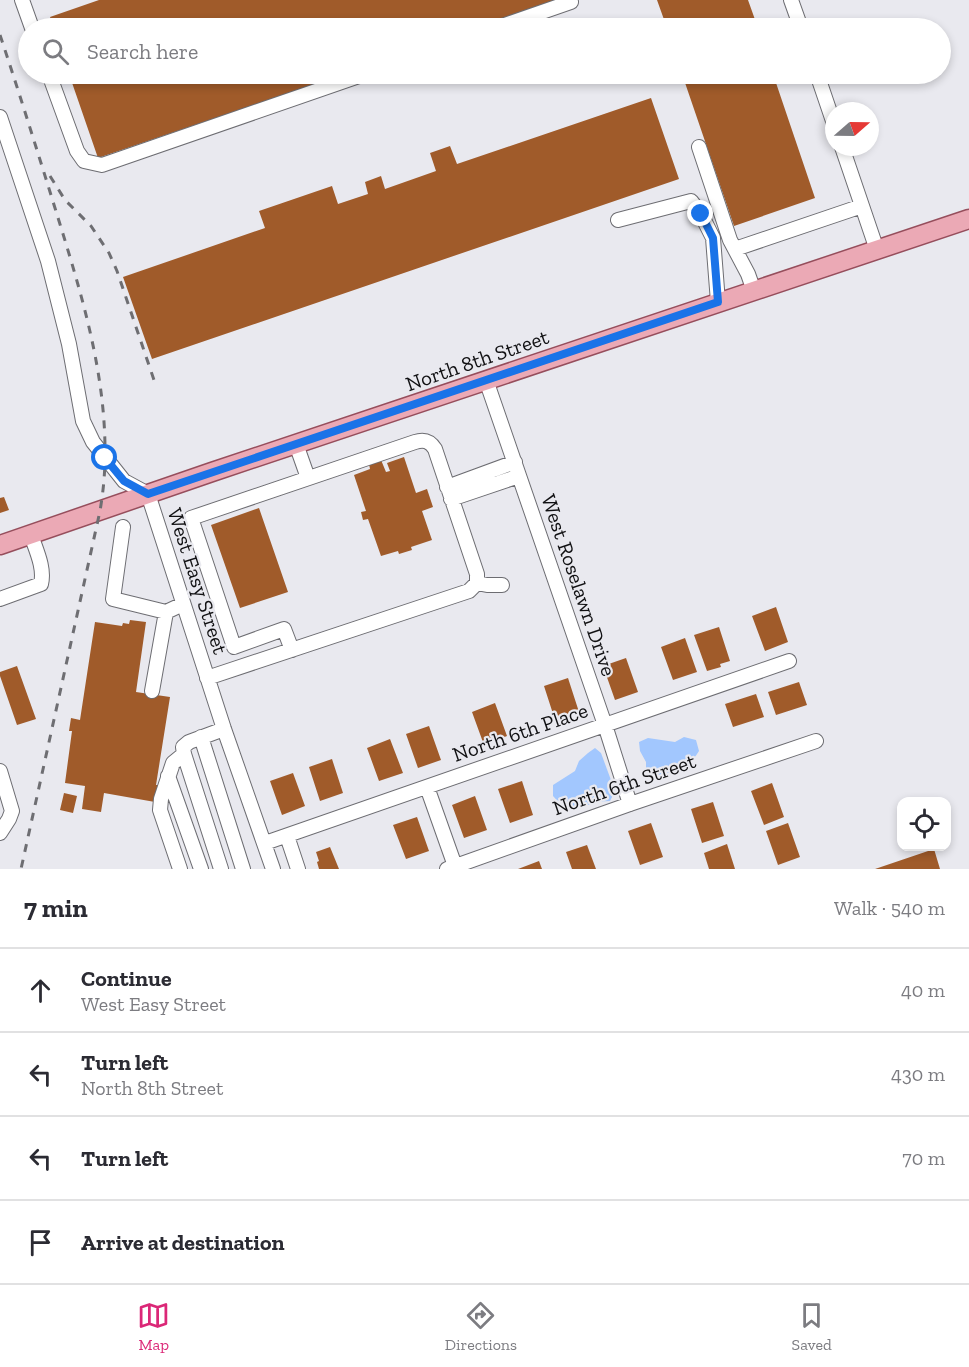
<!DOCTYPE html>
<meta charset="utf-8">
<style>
body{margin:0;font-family:"Zilla Slab",serif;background:#f2f2f3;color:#2b2b33}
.controls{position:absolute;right:18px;bottom:18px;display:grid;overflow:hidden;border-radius:12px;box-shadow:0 3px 9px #0003}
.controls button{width:54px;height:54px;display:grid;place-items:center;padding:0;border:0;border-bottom:2px solid #e1e1e2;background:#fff;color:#2b2b33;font:30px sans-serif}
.compass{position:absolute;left:825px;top:102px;width:54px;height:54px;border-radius:50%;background:#fff;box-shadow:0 3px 9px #0003;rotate:70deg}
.stop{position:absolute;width:18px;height:18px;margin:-14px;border:4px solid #1a73e8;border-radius:50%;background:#fff}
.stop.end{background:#1a73e8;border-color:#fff;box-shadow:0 2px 6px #0008}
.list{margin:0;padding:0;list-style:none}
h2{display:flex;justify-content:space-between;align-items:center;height:78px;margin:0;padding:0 24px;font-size:26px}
h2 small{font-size:20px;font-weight:400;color:#7c7c81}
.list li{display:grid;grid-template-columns:39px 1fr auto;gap:18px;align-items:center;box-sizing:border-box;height:84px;padding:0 24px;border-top:2px solid #e1e1e2}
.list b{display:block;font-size:22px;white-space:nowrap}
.list p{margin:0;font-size:20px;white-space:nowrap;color:#7c7c81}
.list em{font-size:20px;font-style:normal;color:#7c7c81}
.icon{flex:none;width:33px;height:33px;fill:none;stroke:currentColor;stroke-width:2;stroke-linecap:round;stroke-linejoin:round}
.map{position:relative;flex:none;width:969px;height:869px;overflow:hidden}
.search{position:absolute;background:#fff;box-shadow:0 3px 9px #0003;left:18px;right:18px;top:18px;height:66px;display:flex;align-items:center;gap:15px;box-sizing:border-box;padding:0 21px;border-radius:33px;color:#7c7c81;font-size:22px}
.sheet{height:414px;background:#fff}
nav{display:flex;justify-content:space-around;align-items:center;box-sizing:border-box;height:84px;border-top:2px solid #e1e1e2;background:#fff;font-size:16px;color:#7c7c81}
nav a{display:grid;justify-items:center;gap:3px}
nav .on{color:#db2777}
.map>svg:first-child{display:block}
.water{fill:#a2c7fe}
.building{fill:#a05b2a}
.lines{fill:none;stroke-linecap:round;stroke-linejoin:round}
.minor-casing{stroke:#6d6d72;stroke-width:16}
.major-casing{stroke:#964e5c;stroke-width:21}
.minor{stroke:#fff;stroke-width:14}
.major{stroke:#eba9b5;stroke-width:18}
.rail{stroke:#6e6e72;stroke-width:3;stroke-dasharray:8 8;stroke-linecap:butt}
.route{stroke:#1a73e8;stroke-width:8}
.labels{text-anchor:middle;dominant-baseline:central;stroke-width:4.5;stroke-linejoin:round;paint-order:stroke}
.street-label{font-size:21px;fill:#111113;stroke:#e9e9ef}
</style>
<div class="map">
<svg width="969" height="869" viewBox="0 0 969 869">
<rect width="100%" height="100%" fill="#e9e9ef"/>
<path class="water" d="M 684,737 L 696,740 L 699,751 C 697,754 695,757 693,759 C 684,768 659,779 648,775 L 646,770 L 646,762 L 640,751 L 639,742 L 648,738 L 675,742 Z
M 595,748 L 601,753 L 615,791 L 610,801 C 586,801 572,819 553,796 L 553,785 L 575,771 L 579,761 L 588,753 Z"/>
<path class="building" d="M 99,0 L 560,0 L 478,28 L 54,28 L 50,17 Z
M 657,0 L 748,0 L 758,28 L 667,28 Z
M 69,74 L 345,74 L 98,158 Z
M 682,74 L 773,74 L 815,198 L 734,226 Z
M 651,98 L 679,179 L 152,359 L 123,277 L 265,228 L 259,211 L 332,186 L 338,204 L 368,194 L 365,182 L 381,176 L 385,189 L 436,171 L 430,153 L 450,146 L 457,164 Z
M 404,457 L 416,493 L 427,489 L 433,507 L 422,511 L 432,540 L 411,547 L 412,550 L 399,554 L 398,551 L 381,556 L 368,519 L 363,520 L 361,512 L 366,511 L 354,475 L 370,469 L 369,464 L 381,460 L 386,472 L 390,471 L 387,463 Z
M 4,497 L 9,510 L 0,513 L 0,498 Z
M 259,508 L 288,592 L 240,608 L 211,525 Z
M 776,607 L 788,642 L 765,651 L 752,616 Z
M 130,620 L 146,622 L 136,692 L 170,697 L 156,785 L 158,785 L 155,802 L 104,793 L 101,812 L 82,809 L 85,786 L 65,783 L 72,731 L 69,731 L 71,718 L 80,720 L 95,622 L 122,626 L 123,623 L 129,624 Z
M 719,627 L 730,661 L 720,664 L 721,667 L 707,671 L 694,635 Z
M 685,638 L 697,672 L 673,680 L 661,647 Z
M 626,658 L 638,692 L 615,700 L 603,666 Z
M 17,666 L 36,719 L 17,725 L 0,676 L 0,672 Z
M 568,678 L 579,712 L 555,720 L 544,686 Z
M 799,682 L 807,705 L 776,715 L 768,692 Z
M 756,694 L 764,717 L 733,727 L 725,704 Z
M 495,703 L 507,736 L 484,745 L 472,712 Z
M 429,726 L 441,760 L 418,768 L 406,734 Z
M 390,739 L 403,773 L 379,781 L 367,748 Z
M 332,759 L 343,793 L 320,801 L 309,767 Z
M 293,773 L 305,806 L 282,815 L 270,781 Z
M 522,781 L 533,815 L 510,823 L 498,789 Z
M 772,783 L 784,817 L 764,825 L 751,791 Z
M 64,793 L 77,796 L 73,813 L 60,810 Z
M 475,796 L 487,830 L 464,838 L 452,805 Z
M 713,802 L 724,836 L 702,843 L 691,809 Z
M 417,817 L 429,851 L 406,859 L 393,825 Z
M 651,823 L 663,857 L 640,865 L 628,831 Z
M 788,823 L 800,857 L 778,865 L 766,831 Z
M 727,844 L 735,869 L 709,869 L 704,853 Z
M 587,845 L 596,869 L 572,869 L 566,852 Z
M 330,847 L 339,869 L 319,869 L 317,862 L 319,861 L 316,852 Z
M 934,849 L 940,869 L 875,869 Z
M 539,861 L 542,869 L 518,869 Z"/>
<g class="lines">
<defs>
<path id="minor" d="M 22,0 L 32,28
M 791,0 L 801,28
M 496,28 L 571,2 L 570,0
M 49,74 L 77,151 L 84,161 L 102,165 L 365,74
M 817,74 L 834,124
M 0,117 L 48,261 L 69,344 L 83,421 L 93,442 L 124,481 L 148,494 L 224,729 L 273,869
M 699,147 L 730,240 L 748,274 L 754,291
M 842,147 L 877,250
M 618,220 L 691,201 L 701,214 L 713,238 L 718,302
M 735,249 L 862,206
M 486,380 L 605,725 L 630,804
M 296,444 L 308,478
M 447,487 L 515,462
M 451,499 L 519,476
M 123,527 L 113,599 L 166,612 L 183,604
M 477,583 L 487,585 L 502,585
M 0,599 L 41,584 C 45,568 36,550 31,535
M 207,678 L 469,591 L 477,583 L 477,574 L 435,449 C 430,441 424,439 415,442 L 191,518 L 234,647 L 284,629 L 292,650
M 152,691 L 166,612
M 201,737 L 243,869
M 0,771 L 12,811 L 9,819 L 0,833
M 168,776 L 201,869
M 427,787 L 455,866
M 287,836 L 298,869
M 265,843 L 789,661
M 180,869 L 160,810 L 161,799 L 173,763 L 184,754
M 221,869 L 184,754 L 183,747 L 189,742 L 224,729
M 447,869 L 630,804 L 816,741"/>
<path id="major" d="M 0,545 L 212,472 L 969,219"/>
</defs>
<use href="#minor" class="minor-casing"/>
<use href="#major" class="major-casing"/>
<use href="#minor" class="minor"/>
<use href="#major" class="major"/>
<path class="rail" d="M 0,35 C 19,92 37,150 55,208 C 80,289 106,371 105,456 C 105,475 103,493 100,511 L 21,869
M 50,176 L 65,200 L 91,226 L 109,253 L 117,271 L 154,380"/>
</g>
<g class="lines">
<path class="route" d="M 105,458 L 124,481 L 148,494 L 718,302 L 713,238 L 701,214"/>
</g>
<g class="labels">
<g class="street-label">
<text transform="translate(477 360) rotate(-19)">North 8th Street</text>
<text transform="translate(198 581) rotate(72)">West Easy Street</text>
<text transform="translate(579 585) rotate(71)">West Roselawn Drive</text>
<text transform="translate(520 732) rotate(-19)">North 6th Place</text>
<text transform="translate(624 784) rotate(-19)">North 6th Street</text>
</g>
</g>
</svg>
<div class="controls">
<button><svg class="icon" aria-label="locate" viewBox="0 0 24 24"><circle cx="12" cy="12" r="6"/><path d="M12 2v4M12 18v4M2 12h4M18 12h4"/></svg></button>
</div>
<svg class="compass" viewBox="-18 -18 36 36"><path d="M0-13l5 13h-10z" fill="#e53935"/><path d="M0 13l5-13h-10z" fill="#7c7c81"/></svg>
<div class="stop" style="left:105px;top:458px"></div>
<div class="stop end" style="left:701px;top:214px"></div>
<div class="search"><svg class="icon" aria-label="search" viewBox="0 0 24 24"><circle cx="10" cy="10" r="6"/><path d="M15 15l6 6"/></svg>Search here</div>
</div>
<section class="sheet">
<h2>7 min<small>Walk · 540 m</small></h2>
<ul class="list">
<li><svg class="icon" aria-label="ahead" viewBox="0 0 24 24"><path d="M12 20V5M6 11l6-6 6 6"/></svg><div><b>Continue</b><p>West Easy Street</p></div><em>40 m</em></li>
<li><svg class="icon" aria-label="left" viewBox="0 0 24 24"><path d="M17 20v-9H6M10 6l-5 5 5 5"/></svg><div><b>Turn left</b><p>North 8th Street</p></div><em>430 m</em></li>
<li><svg class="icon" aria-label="left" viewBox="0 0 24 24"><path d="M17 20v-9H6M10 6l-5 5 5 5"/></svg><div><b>Turn left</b></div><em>70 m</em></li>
<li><svg class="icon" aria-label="arrive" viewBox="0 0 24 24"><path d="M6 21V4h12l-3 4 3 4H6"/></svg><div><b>Arrive at destination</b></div></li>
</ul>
</section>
<nav>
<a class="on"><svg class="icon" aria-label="map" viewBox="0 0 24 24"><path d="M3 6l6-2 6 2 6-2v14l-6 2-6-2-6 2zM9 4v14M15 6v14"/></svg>Map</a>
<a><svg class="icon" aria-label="directions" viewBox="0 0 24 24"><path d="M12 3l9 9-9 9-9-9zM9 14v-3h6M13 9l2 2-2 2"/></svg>Directions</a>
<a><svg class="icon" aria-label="saved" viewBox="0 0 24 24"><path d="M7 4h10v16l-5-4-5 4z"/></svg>Saved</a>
</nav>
